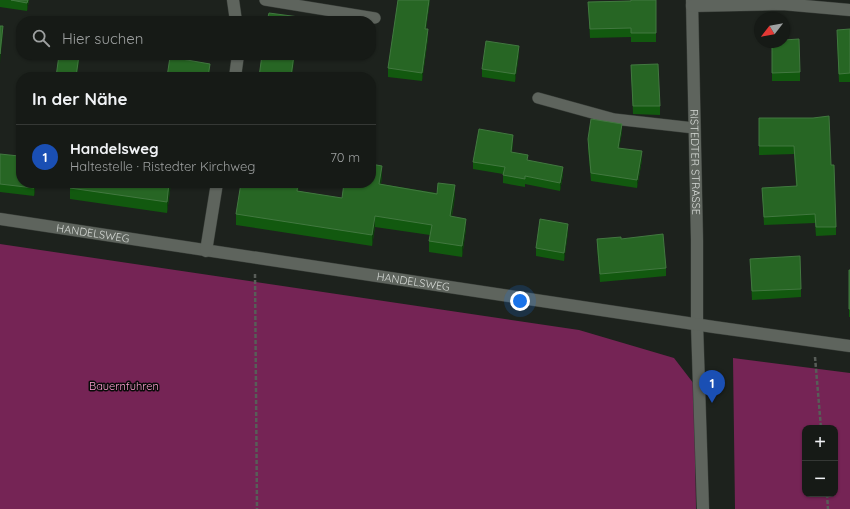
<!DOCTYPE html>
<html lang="de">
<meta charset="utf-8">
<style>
body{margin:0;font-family:Quicksand,sans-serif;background:#232723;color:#f1f3f6}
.controls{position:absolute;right:12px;bottom:12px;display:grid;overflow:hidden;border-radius:8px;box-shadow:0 1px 3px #0004}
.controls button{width:36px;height:36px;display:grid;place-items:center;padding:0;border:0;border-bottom:1px solid #353835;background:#161a16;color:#f1f3f6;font:20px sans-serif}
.compass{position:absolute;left:754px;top:12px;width:36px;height:36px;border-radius:50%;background:#161a16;box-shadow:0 1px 3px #0004;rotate:239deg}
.you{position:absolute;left:520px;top:301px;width:14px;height:14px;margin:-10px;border:3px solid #fff;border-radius:50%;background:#1a73e8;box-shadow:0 0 0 6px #1a73e833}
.badge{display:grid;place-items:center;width:26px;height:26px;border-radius:50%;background:#f98fc9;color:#fff;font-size:13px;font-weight:700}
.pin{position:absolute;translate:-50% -33px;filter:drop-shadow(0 1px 2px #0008)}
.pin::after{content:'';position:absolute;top:21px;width:14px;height:12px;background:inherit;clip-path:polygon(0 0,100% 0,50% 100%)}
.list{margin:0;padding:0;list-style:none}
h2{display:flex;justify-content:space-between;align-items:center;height:52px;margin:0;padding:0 16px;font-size:17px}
h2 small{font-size:13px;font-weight:400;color:#9ea1a1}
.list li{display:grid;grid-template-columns:26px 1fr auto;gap:12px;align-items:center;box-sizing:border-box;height:64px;padding:0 16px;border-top:1px solid #353835}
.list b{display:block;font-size:15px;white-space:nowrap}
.list p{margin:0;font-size:13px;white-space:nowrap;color:#9ea1a1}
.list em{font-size:13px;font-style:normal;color:#9ea1a1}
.icon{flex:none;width:22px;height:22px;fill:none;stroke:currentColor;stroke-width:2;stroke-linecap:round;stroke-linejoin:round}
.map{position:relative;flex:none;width:850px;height:509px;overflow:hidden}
.search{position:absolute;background:#161a16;box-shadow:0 1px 3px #0004;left:16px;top:16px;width:360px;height:44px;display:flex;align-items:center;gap:10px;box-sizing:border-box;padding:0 14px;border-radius:16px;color:#9ea1a1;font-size:15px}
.panel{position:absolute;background:#161a16;box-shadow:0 1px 3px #0004;left:16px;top:72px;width:360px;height:116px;border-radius:16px}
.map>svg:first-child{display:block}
.forest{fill:#752455;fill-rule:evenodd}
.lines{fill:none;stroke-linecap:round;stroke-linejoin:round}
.lane-casing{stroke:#383d38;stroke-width:12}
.street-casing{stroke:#383d38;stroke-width:13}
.path{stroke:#585d58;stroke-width:2.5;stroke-dasharray:4 2;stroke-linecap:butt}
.lane{stroke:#5e645d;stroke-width:11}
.street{stroke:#5e645d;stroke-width:12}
.wall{fill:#12590f}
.shaded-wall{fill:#0d3d0c}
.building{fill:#276624;stroke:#427840}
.labels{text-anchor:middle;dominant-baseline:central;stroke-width:3;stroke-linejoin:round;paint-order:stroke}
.street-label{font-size:11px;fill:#d5d9d5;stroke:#090b09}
.park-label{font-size:11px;fill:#fc9fd0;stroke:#090b09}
</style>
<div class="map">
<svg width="850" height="509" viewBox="0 0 850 509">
<rect width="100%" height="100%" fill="#1d221d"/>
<path class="forest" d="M 0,244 L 579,330 L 674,358 L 694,384 L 696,509 L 0,509 Z
M 733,358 L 850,373 L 850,509 L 735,509 ZM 805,428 L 835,428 L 835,494 L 805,494 Z"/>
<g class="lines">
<defs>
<path id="lane" d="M 265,0 L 375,18
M 538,98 L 614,119 L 694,128"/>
<g id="street">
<path d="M 233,0 L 236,21"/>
<path id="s1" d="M 692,0 L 697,240 L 697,324 L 703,509"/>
<path d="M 692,6 L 782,4 L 850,10"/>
<path d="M 235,77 L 238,55"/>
<path id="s2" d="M 0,219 L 714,327 L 850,346"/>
<path d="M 206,251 L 217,183"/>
</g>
</defs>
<use href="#lane" class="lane-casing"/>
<use href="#street" class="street-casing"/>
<path class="path" d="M 255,274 L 257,509
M 815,357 L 821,428
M 827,494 L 828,509"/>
<use href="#lane" class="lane"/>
<use href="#street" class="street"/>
</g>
<path class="wall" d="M 0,0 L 29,0 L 27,11 L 0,7 Z
M 398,0 L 430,0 L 426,29 L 428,38 L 422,81 L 388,77 L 388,68 Z
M 656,0 L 656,42 L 631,42 L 631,37 L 590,38 L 588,2 Z
M 850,29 L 850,82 L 839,82 L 837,38 Z
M 772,42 L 800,72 L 800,81 L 772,81 Z
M 519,54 L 515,82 L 482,77 L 482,69 Z
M 631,65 L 660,106 L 660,115 L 633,114 Z
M 759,118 L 831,165 L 836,227 L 836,235 L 816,236 L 815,223 L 764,225 L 762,188 L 796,186 L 794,154 L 759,155 Z
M 622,132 L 619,148 L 642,160 L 637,188 L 591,181 L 588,148 L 588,139 Z
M 513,143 L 512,152 L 528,161 L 563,175 L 560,191 L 525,184 L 525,187 L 503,183 L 503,174 L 473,169 L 473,162 Z
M 0,154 L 36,183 L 34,196 L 0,192 Z
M 382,176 L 381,184 L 455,196 L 452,216 L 466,229 L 462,257 L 429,252 L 429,241 L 430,235 L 375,227 L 372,246 L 236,225 L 236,214 L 299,183 L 298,191 L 342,198 Z
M 171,183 L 167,213 L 70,199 L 70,188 Z
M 568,232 L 564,261 L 536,256 L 536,248 Z
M 597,239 L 666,268 L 666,276 L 600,282 L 597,247 Z
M 750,259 L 801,289 L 801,297 L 752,300 Z
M 849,270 L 850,270 L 850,317 L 849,317 Z"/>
<path class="shaded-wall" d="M 28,0 L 29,0 L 27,11 L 27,3 Z
M 429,0 L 430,0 L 425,37 L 425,29 Z
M 3,26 L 3,35 L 0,63 L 0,54 Z
M 428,29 L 428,38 L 422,81 L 422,73 Z
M 519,46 L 519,54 L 515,82 L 515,74 Z
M 79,55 L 80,55 L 77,77 L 76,77 Z
M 294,55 L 295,55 L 292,77 L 291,77 Z
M 210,64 L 210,72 L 209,77 L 208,77 Z
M 622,124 L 622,132 L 618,156 L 618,148 Z
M 513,135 L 513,143 L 511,159 L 511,152 Z
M 642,151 L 642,160 L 637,188 L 637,180 Z
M 382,166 L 382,176 L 379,195 L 379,184 Z
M 563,167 L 563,175 L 560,191 L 560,183 Z
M 35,183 L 36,183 L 34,196 L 34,188 Z
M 169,183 L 171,183 L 167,213 L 167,202 Z
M 298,183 L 299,183 L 297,202 L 297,191 Z
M 455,185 L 455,196 L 450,227 L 450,216 Z
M 375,216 L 375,227 L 372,246 L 372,235 Z
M 466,219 L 466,229 L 462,257 L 462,246 Z
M 568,224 L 568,232 L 564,261 L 564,253 Z"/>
<path class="building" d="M 11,0 L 28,0 L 27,3 Z
M 398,0 L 429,0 L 425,29 L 428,29 L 422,73 L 388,68 Z
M 631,0 L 656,0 L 656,33 L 631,33 L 631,28 L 590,29 L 588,2 L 631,1 Z
M 269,13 L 299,17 L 299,21 L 267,21 Z
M 0,26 L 3,26 L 0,54 Z
M 850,29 L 850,73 L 839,74 L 837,30 Z
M 799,39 L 800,72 L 772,73 L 772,42 L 784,42 L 784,40 Z
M 486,41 L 519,46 L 515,74 L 482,69 Z
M 59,55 L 79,55 L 76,77 L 56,77 Z
M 262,55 L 294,55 L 291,77 L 259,77 Z
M 170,57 L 210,64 L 208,77 L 167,77 Z
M 658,64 L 660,106 L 633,106 L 631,65 Z
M 79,74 L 102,77 L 79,77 Z
M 829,116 L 831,165 L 834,165 L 836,227 L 816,227 L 815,214 L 764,217 L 762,188 L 797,186 L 794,146 L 759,146 L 759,118 L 813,118 Z
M 591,119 L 622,124 L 618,148 L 642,151 L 637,180 L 591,173 L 588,139 Z
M 479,129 L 513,135 L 511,152 L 528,155 L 527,160 L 563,167 L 560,183 L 525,176 L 525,179 L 503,175 L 505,167 L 473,162 Z
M 21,135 L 21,183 L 35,183 L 34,188 L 0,184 L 0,154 L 19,156 Z
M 371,164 L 382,166 L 379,184 L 437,194 L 438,183 L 455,185 L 450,216 L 466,219 L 462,246 L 429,241 L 432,225 L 375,216 L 372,235 L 236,214 L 241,183 L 298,183 L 297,191 L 342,198 L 344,183 L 371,183 Z
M 71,183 L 169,183 L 167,202 L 70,188 Z
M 540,219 L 568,224 L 564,253 L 536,248 Z
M 663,234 L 666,268 L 600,274 L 597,239 L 621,237 L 621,239 Z
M 800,256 L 801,289 L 752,291 L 750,259 Z
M 849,270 L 850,270 L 850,309 L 849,309 Z"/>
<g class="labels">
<g class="street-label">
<text stroke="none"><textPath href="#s1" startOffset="162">RISTEDTER STRASSE</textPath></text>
<text stroke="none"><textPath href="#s2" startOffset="94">HANDELSWEG</textPath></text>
<text stroke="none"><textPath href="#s2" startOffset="418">HANDELSWEG</textPath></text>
</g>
<g class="park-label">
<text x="124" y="386">Bauernfuhren</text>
</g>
</g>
</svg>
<div class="controls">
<button>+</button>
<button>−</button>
</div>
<svg class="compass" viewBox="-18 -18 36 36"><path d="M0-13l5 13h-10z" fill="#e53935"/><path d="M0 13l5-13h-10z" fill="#9ea1a1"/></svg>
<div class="you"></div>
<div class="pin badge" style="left:712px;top:403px;background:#1a4fb4">1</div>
<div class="search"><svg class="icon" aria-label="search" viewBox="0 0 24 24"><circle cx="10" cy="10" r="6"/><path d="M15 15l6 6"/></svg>Hier suchen</div>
<section class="panel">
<h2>In der Nähe<small></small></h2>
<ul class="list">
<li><span class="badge" style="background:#1a4fb4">1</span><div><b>Handelsweg</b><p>Haltestelle · Ristedter Kirchweg</p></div><em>70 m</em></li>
</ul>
</section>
</div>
